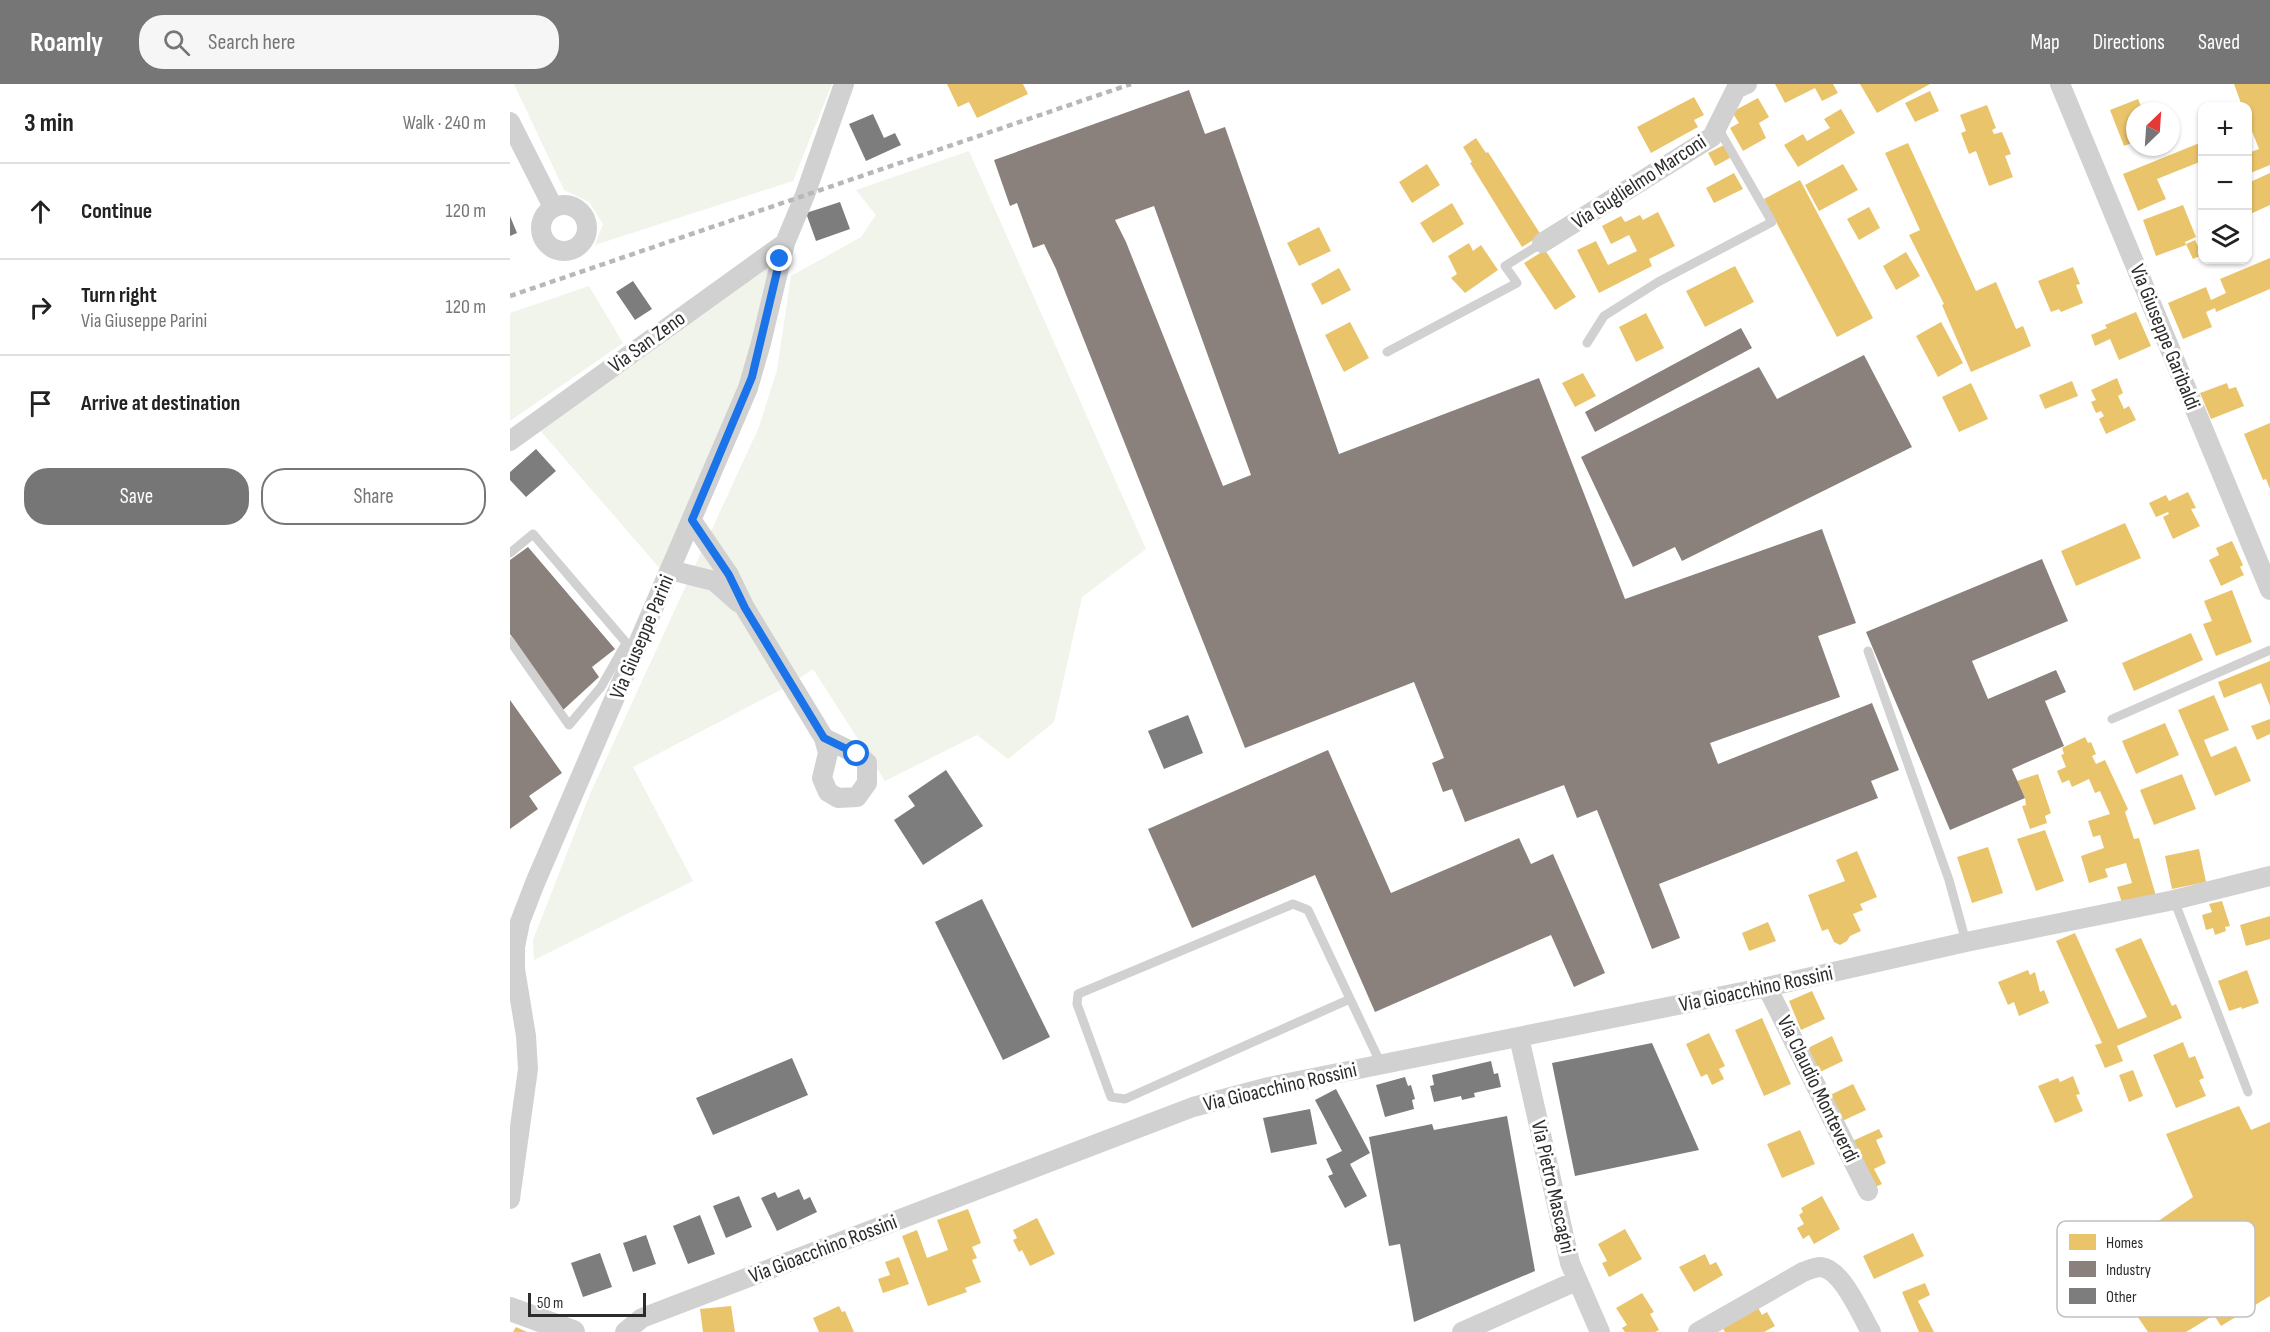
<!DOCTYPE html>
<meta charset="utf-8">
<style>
body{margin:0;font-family:"Sofia Sans Condensed",sans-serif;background:#f6f6f6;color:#222}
.controls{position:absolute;right:18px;top:18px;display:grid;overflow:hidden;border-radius:12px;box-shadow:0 2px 4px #0004}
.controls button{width:54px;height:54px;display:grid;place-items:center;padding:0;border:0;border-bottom:2px solid #e0e0e0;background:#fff;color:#222;font:30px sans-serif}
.compass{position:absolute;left:1616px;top:18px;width:54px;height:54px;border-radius:50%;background:#fff;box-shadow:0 2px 4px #0004;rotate:25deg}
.scale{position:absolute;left:18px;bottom:15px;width:118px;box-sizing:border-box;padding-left:6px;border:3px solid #2c2c2c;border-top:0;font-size:16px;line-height:21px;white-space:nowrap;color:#2c2c2c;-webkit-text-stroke:4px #fff;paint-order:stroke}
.stop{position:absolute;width:18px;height:18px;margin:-14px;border:4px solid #1a73e8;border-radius:50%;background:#fff}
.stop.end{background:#1a73e8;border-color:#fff;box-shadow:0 2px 6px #0008}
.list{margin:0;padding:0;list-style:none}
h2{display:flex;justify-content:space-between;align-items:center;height:78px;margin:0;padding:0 24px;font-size:26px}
h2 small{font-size:20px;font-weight:400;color:#767676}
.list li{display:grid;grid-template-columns:39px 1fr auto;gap:18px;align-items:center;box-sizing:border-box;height:96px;padding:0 24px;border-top:2px solid #e0e0e0}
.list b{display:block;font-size:22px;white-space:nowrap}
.list p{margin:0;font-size:20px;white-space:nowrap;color:#767676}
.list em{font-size:20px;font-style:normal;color:#767676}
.actions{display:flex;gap:12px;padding:18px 24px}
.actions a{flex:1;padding:14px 0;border:2px solid #767676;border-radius:24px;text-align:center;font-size:21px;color:#767676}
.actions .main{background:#767676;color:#fff}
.icon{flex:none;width:33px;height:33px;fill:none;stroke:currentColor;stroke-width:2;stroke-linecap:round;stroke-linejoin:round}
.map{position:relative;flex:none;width:1760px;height:1248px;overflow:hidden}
header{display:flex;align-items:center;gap:36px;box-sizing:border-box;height:84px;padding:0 30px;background:#767676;color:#fff}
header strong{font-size:28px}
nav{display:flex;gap:33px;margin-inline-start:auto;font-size:21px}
.search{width:420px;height:54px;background:#f6f6f6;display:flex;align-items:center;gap:15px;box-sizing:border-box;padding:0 21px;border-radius:24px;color:#767676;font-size:22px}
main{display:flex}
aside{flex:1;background:#fff}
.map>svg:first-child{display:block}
.green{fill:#f0f4ea}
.homes{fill:#e9c46a}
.industry{fill:#8a817c;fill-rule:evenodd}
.building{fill:#7d7d7d}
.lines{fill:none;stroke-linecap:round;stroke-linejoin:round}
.service{stroke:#d1d1d1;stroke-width:9}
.minor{stroke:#d1d1d1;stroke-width:20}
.tertiary{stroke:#d1d1d1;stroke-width:24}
.rail{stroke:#b8b8b8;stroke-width:4.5;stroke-dasharray:6 4.5;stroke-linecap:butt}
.route{stroke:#1a73e8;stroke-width:8}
.labels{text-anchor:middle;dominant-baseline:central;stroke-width:6;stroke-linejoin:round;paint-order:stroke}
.street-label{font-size:21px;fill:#2c2c2c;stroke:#fff}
.key{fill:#fff;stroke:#c0c0c0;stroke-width:1.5}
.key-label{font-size:16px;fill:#2c2c2c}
</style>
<header>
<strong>Roamly</strong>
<div class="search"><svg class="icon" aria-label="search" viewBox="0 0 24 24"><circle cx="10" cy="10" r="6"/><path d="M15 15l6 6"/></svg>Search here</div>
<nav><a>Map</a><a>Directions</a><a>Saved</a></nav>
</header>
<main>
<aside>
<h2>3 min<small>Walk · 240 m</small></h2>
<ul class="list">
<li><svg class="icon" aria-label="ahead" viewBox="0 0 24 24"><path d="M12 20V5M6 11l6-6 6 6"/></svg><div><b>Continue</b></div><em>120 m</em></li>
<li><svg class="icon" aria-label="right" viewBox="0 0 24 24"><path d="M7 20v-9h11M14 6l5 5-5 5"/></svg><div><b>Turn right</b><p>Via Giuseppe Parini</p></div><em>120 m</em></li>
<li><svg class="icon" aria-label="arrive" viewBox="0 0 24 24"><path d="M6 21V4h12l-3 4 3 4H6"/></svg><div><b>Arrive at destination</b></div></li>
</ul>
<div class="actions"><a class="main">Save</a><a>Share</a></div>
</aside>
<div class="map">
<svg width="1760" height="1248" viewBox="0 0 1760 1248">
<rect width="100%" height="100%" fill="#fff"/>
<path class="green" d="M 4,0 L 322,0 L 283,97 L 85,161 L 93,140 L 79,118 L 54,106 Z
M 459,67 L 636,465 L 572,513 L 544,638 L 498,675 L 467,651 L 375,697 L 303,585 L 276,603 L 123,683 L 183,797 L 24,876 L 23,856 L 80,710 L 249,343 L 267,286 L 281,192 L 351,153 L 366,131 L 346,106 Z
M 261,178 L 235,295 L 153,488 L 28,344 Z
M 79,202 L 113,259 L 0,337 L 0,229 Z"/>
<path class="homes" d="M 437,0 L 513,0 L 518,10 L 467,34 L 459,18 L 448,23 Z
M 1265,0 L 1323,0 L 1328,9 L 1312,17 L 1305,4 L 1275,19 Z
M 1350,0 L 1420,0 L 1367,29 Z
M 1724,0 L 1760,0 L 1760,81 L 1738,90 L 1738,69 L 1749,65 L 1738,37 L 1738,22 L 1732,22 Z
M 1420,7 L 1429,27 L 1405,38 L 1395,19 Z
M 1184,13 L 1194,31 L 1184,36 L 1188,43 L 1141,69 L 1127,43 Z
M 1248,14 L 1259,33 L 1249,39 L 1256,54 L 1233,67 L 1220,44 L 1229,39 L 1222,28 Z
M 1628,15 L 1633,27 L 1625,27 L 1625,58 L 1614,62 L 1600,26 Z
M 1477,21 L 1486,44 L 1482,46 L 1484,50 L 1492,48 L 1501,70 L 1495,72 L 1503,93 L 1479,102 L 1466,67 L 1459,70 L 1451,49 L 1456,47 L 1450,31 Z
M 1331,25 L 1345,49 L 1288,83 L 1274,61 L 1293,50 L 1297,57 L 1320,44 L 1314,35 Z
M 966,54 L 976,69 L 978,68 L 1031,151 L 1012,163 L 960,79 L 962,78 L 953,63 Z
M 1692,58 L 1692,77 L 1647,95 L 1656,115 L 1628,127 L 1613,90 Z
M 1398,59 L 1466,207 L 1486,198 L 1506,245 L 1513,242 L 1521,262 L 1461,288 L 1432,221 L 1434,220 L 1399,151 L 1410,146 L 1375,69 Z
M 1214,61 L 1220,74 L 1205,82 L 1198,69 Z
M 917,80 L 930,101 L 902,119 L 889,98 Z
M 1333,80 L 1348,106 L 1309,127 L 1295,101 Z
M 1224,89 L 1233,105 L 1204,119 L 1196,104 Z
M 1760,89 L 1760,121 L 1738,131 L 1738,99 Z
M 1290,96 L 1363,234 L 1327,253 L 1254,115 Z
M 942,119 L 954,140 L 923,159 L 910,139 Z
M 1673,121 L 1686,153 L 1675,158 L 1676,161 L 1646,172 L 1633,136 Z
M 1359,123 L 1370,144 L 1349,156 L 1337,135 Z
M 1148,128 L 1165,162 L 1139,175 L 1142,182 L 1089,209 L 1067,166 L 1086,157 L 1098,181 L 1127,167 L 1119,151 L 1101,160 L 1092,142 L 1111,132 L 1115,138 L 1130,131 L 1133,136 Z
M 809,143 L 821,167 L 789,182 L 777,159 Z
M 1685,156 L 1692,171 L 1683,175 L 1676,160 Z
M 959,159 L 963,167 L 971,161 L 988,186 L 955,209 L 941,194 L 947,190 L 938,172 Z
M 1035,166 L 1066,213 L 1045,226 L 1014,179 Z
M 1396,168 L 1410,192 L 1386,206 L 1373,182 Z
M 1760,174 L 1760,205 L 1706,228 L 1705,224 L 1696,228 L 1702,243 L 1673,255 L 1658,219 L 1696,203 L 1701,216 L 1716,209 L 1710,195 Z
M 1225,182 L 1244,218 L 1195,243 L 1176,207 Z
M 1563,183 L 1570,200 L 1566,201 L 1573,219 L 1551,228 L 1549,225 L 1541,228 L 1528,197 Z
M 829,184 L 841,206 L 812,221 L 801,200 Z
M 1626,228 L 1641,262 L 1609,276 L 1600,255 L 1585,262 L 1581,251 L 1597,244 L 1595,241 Z
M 1136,229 L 1154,264 L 1126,278 L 1109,243 Z
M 840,238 L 859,274 L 834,288 L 815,251 Z
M 1431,238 L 1453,279 L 1428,293 L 1406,252 Z
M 1073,289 L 1086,312 L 1065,323 L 1052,299 Z
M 1607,294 L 1613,309 L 1608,312 L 1614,325 L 1619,322 L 1626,336 L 1596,350 L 1589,335 L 1594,332 L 1591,327 L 1586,329 L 1581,318 L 1586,316 L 1581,306 Z
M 1562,297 L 1568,312 L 1535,325 L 1529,311 Z
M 1461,299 L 1478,335 L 1449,348 L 1432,313 Z
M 1717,299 L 1719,305 L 1726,303 L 1734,322 L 1701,335 L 1690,309 Z
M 1760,339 L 1760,405 L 1756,395 L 1753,396 L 1734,350 Z
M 1678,408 L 1686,424 L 1681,425 L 1690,442 L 1663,455 L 1653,433 L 1659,430 L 1658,428 L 1646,433 L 1639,419 L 1656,411 L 1659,417 Z
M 1615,439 L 1631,474 L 1566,502 L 1551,467 Z
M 1722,457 L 1733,481 L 1730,483 L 1734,491 L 1711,502 L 1699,476 L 1709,471 L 1706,464 Z
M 1722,506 L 1742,558 L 1706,572 L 1693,540 L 1702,537 L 1694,517 Z
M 1681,549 L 1693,576 L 1624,607 L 1612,579 Z
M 1760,577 L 1760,622 L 1751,599 L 1714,614 L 1708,598 Z
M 1704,611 L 1719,646 L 1694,656 L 1701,673 L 1726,662 L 1741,697 L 1705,712 L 1668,626 Z
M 1760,635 L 1760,650 L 1747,656 L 1741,642 Z
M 1655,639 L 1669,671 L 1626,690 L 1612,657 Z
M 1575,653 L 1578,659 L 1581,658 L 1586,670 L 1582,672 L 1586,680 L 1595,676 L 1618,725 L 1615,728 L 1624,755 L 1629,754 L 1646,812 L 1613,822 L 1607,803 L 1622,799 L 1616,779 L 1595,785 L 1598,793 L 1579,799 L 1571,772 L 1594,764 L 1590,751 L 1583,753 L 1578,737 L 1600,730 L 1590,707 L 1585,709 L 1579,695 L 1562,703 L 1559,696 L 1552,699 L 1547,687 L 1556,683 L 1551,671 L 1554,670 L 1552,664 Z
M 1528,690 L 1541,729 L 1535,732 L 1537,739 L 1520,745 L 1512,722 L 1516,721 L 1515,714 L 1507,697 Z
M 1672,690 L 1686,725 L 1644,741 L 1630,706 Z
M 1535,746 L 1554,797 L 1526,807 L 1507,755 Z
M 1478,763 L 1493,809 L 1462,819 L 1447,773 Z
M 1689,765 L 1696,798 L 1662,805 L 1655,772 Z
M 1347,767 L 1367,813 L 1350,820 L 1353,826 L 1343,830 L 1351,847 L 1340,852 L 1337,857 L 1330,861 L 1324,858 L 1318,845 L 1312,847 L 1298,811 L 1335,797 L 1326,776 Z
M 1712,817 L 1720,842 L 1715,843 L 1716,847 L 1705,851 L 1703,844 L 1696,846 L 1692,831 L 1702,828 L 1699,820 Z
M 1760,832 L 1760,855 L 1736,862 L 1730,841 Z
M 1258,838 L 1266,857 L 1239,867 L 1232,849 Z
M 1565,849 L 1608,945 L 1637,933 L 1605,865 L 1631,854 L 1662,922 L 1666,920 L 1672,934 L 1607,962 L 1613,977 L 1595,984 L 1585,961 L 1592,959 L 1546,857 Z
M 1518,886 L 1520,891 L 1525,888 L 1530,908 L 1534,906 L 1539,919 L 1509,932 L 1504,918 L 1498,921 L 1488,898 Z
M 1737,886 L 1749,919 L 1732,925 L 1731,923 L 1719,927 L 1708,897 Z
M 1302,907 L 1315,935 L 1291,946 L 1279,917 Z
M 1252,934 L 1281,1000 L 1254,1012 L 1225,946 Z
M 1199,949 L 1215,982 L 1209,985 L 1214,995 L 1202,1001 L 1197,990 L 1191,993 L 1176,960 Z
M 1322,952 L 1333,977 L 1310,988 L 1298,964 Z
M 1673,958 L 1679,974 L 1685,972 L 1694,994 L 1689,996 L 1696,1012 L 1666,1024 L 1643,971 Z
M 1623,986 L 1633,1012 L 1619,1018 L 1609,991 Z
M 1563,992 L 1570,1010 L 1566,1011 L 1573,1027 L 1545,1039 L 1528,1002 L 1548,994 L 1550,998 Z
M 1343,1000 L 1356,1026 L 1328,1039 L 1316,1013 Z
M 1729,1022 L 1741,1046 L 1760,1038 L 1760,1212 L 1711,1242 L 1704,1231 L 1676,1248 L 1638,1248 L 1619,1220 L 1648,1202 L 1642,1192 L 1653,1184 L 1642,1165 L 1654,1158 L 1644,1140 L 1683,1113 L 1656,1050 Z
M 1369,1045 L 1373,1053 L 1366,1056 L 1376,1079 L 1364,1085 L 1372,1100 L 1363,1104 L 1338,1059 Z
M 1290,1046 L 1305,1080 L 1272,1094 L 1257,1060 Z
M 1312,1112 L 1330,1145 L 1304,1160 L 1299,1151 L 1293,1155 L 1287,1144 L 1294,1140 L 1289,1131 L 1293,1128 L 1291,1124 Z
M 458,1125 L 471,1159 L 462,1163 L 467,1174 L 462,1176 L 471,1198 L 455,1204 L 457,1208 L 418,1222 L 392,1152 L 407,1146 L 417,1174 L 438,1166 L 427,1136 Z
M 527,1134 L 545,1170 L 520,1182 L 512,1166 L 509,1168 L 503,1156 L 507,1154 L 503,1146 Z
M 1115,1145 L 1132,1175 L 1099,1193 L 1092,1179 L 1097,1177 L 1088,1160 Z
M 1403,1149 L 1414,1172 L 1364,1195 L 1353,1172 Z
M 1195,1170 L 1200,1181 L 1206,1178 L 1213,1191 L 1184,1208 L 1169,1183 Z
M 389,1173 L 399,1200 L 373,1209 L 368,1195 L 380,1191 L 375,1178 Z
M 1415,1199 L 1420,1211 L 1408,1217 L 1424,1248 L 1409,1248 L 1392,1208 Z
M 1132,1209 L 1144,1228 L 1140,1230 L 1149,1246 L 1145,1248 L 1115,1248 L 1112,1244 L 1117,1241 L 1106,1224 Z
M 1246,1220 L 1252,1231 L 1257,1228 L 1265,1242 L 1254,1248 L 1215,1248 L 1211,1241 Z
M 221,1222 L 225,1248 L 193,1248 L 190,1225 Z
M 329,1222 L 332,1228 L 335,1227 L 344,1248 L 309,1248 L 303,1234 Z
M 6,1243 L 17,1248 L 3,1248 Z"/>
<path class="industry" d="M 679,6 L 695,50 L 715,43 L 829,370 L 1029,294 L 1115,515 L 1312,445 L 1346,539 L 1308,552 L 1330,613 L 1200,659 L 1208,680 L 1362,619 L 1389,686 L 1361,697 L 1368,714 L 1149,800 L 1170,854 L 1142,865 L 1087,726 L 1067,734 L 1054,701 L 955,738 L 942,705 L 933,708 L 922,679 L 934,674 L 904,598 L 735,664 L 546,185 L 534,160 L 523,164 L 507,119 L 500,122 L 484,76 ZM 644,122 L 741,391 L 713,402 L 616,158 L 605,136 Z
M 1231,244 L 1242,264 L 1085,348 L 1075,328 Z
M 1354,271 L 1402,363 L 1172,477 L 1165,463 L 1123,483 L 1071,373 L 1249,283 L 1267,315 Z
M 18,463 L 105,565 L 82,583 L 89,593 L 52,627 L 0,550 L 0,476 Z
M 1532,475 L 1558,537 L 1462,577 L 1478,615 L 1546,586 L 1556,608 L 1535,617 L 1554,662 L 1502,685 L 1515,714 L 1440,746 L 1356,548 Z
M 0,616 L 52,689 L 19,712 L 28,725 L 0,745 Z
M 818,666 L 881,809 L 1009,754 L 1021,780 L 1043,770 L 1095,889 L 1064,903 L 1041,851 L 865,928 L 805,791 L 682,844 L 638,745 Z"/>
<path class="building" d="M 363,30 L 374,54 L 385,49 L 391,61 L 356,77 L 339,40 Z
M 330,118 L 340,145 L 306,157 L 296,129 Z
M 0,132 L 7,149 L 0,152 Z
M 123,197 L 142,225 L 125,236 L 106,208 Z
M 26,365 L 46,387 L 16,413 L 0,396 L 0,388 Z
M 678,631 L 693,669 L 654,685 L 638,647 Z
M 436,686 L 473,742 L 413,781 L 384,736 L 405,722 L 398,712 Z
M 472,815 L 540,953 L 493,976 L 425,838 Z
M 1142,959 L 1189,1066 L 1065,1092 L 1042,979 Z
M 282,974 L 298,1011 L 203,1051 L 186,1014 Z
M 981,977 L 984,990 L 988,989 L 991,1003 L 964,1009 L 965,1013 L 952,1016 L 951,1012 L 924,1018 L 920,1002 L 924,1001 L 922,991 Z
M 895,993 L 898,1002 L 901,1001 L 905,1015 L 902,1016 L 904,1025 L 875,1033 L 866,1001 Z
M 826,1005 L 860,1069 L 840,1080 L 857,1112 L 835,1124 L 818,1092 L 823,1090 L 816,1075 L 832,1067 L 805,1016 Z
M 800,1025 L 807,1060 L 761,1069 L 753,1034 Z
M 997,1032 L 1025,1187 L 904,1238 L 890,1160 L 879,1162 L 859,1053 L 922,1040 L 924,1046 Z
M 289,1105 L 294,1116 L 300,1113 L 307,1128 L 267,1147 L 251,1114 L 265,1108 L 268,1114 Z
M 229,1112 L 242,1143 L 216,1154 L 203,1122 Z
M 190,1131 L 205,1170 L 178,1180 L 163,1142 Z
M 136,1151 L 146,1180 L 123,1188 L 113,1159 Z
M 90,1169 L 102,1203 L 73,1213 L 61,1179 Z"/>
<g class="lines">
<path class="service" d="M 1077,259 L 1094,232 L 1148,198 L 1262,138 L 1208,44
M 877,268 L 1007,199 L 995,182 L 1032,159
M 0,469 L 23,450 L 119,562
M 0,557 L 59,641 L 91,603 L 116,559
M 1358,567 L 1439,796 L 1456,858
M 1602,635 L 1760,566
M 1664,816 L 1738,1008
M 840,915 L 615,1015 L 601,1013 L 567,920 L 568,910 L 783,820 L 798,826 L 871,980"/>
<path class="minor" d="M 1550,0 L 1760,506
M 0,38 L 43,123
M31 144a23 23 0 1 1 46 0a23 23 0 1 1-46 0Z
M 1032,159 L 1202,53 L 1226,5 L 1237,0
M 0,357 L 275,159
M 182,437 L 219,491 L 235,524 L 314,654 L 318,669 L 312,694 L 318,708 L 328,714 L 347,713 L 357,699 L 357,679 L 347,670 L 314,654
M 160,486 L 204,497 L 229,519
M 1257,903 L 1358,1107
M 1009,953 L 1060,1179 L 1090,1248
M 0,1115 L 18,985 L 16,952 L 5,885 L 5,863 L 10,838 L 25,799 L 238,304 L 251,259 L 275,159 L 295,111 L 334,0
M 115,1248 L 132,1234 L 683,1023 L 759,1003 L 1257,903 L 1456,858 L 1664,816 L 1760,792
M 952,1248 L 1066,1197
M 1188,1248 L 1293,1188 C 1299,1186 1304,1183 1311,1183 C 1332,1185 1351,1231 1361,1248"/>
<path class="tertiary" d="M 0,1225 L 63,1248"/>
<path class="rail" d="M 0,212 L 621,0"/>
</g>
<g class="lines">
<path class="route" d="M 270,175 L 242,293 L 182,436 L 219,491 L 235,524 L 314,654 L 347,670"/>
</g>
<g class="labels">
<g class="street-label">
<text transform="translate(1129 98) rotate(-33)">Via Guglielmo Marconi</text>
<text transform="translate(1655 253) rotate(68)">Via Giuseppe Garibaldi</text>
<text transform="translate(137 258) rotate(-36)">Via San Zeno</text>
<text transform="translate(132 553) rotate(-67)">Via Giuseppe Parini</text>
<text transform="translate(1246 905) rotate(-12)">Via Gioacchino Rossini</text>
<text transform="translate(770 1003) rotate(-13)">Via Gioacchino Rossini</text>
<text transform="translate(1308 1005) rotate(64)">Via Claudio Monteverdi</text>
<text transform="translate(1043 1103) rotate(77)">Via Pietro Mascagni</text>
<text transform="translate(313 1165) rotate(-21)">Via Gioacchino Rossini</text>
</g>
</g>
<rect x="1547" y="1137" width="198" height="96" rx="9" class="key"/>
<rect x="1559" y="1150" width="27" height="16" fill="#e9c46a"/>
<rect x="1559" y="1177" width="27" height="16" fill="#8a817c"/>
<rect x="1559" y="1204" width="27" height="16" fill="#7d7d7d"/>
<g class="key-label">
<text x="1596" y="1164">Homes</text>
<text x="1596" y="1191">Industry</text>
<text x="1596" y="1218">Other</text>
</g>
</svg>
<div class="controls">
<button>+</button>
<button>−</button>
<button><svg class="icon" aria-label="layers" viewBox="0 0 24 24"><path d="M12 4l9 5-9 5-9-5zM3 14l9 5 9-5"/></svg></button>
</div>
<svg class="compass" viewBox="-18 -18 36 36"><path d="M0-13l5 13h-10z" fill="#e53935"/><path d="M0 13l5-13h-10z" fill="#767676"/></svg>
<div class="scale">50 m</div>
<div class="stop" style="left:347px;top:670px"></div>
<div class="stop end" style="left:270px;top:175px"></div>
</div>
</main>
